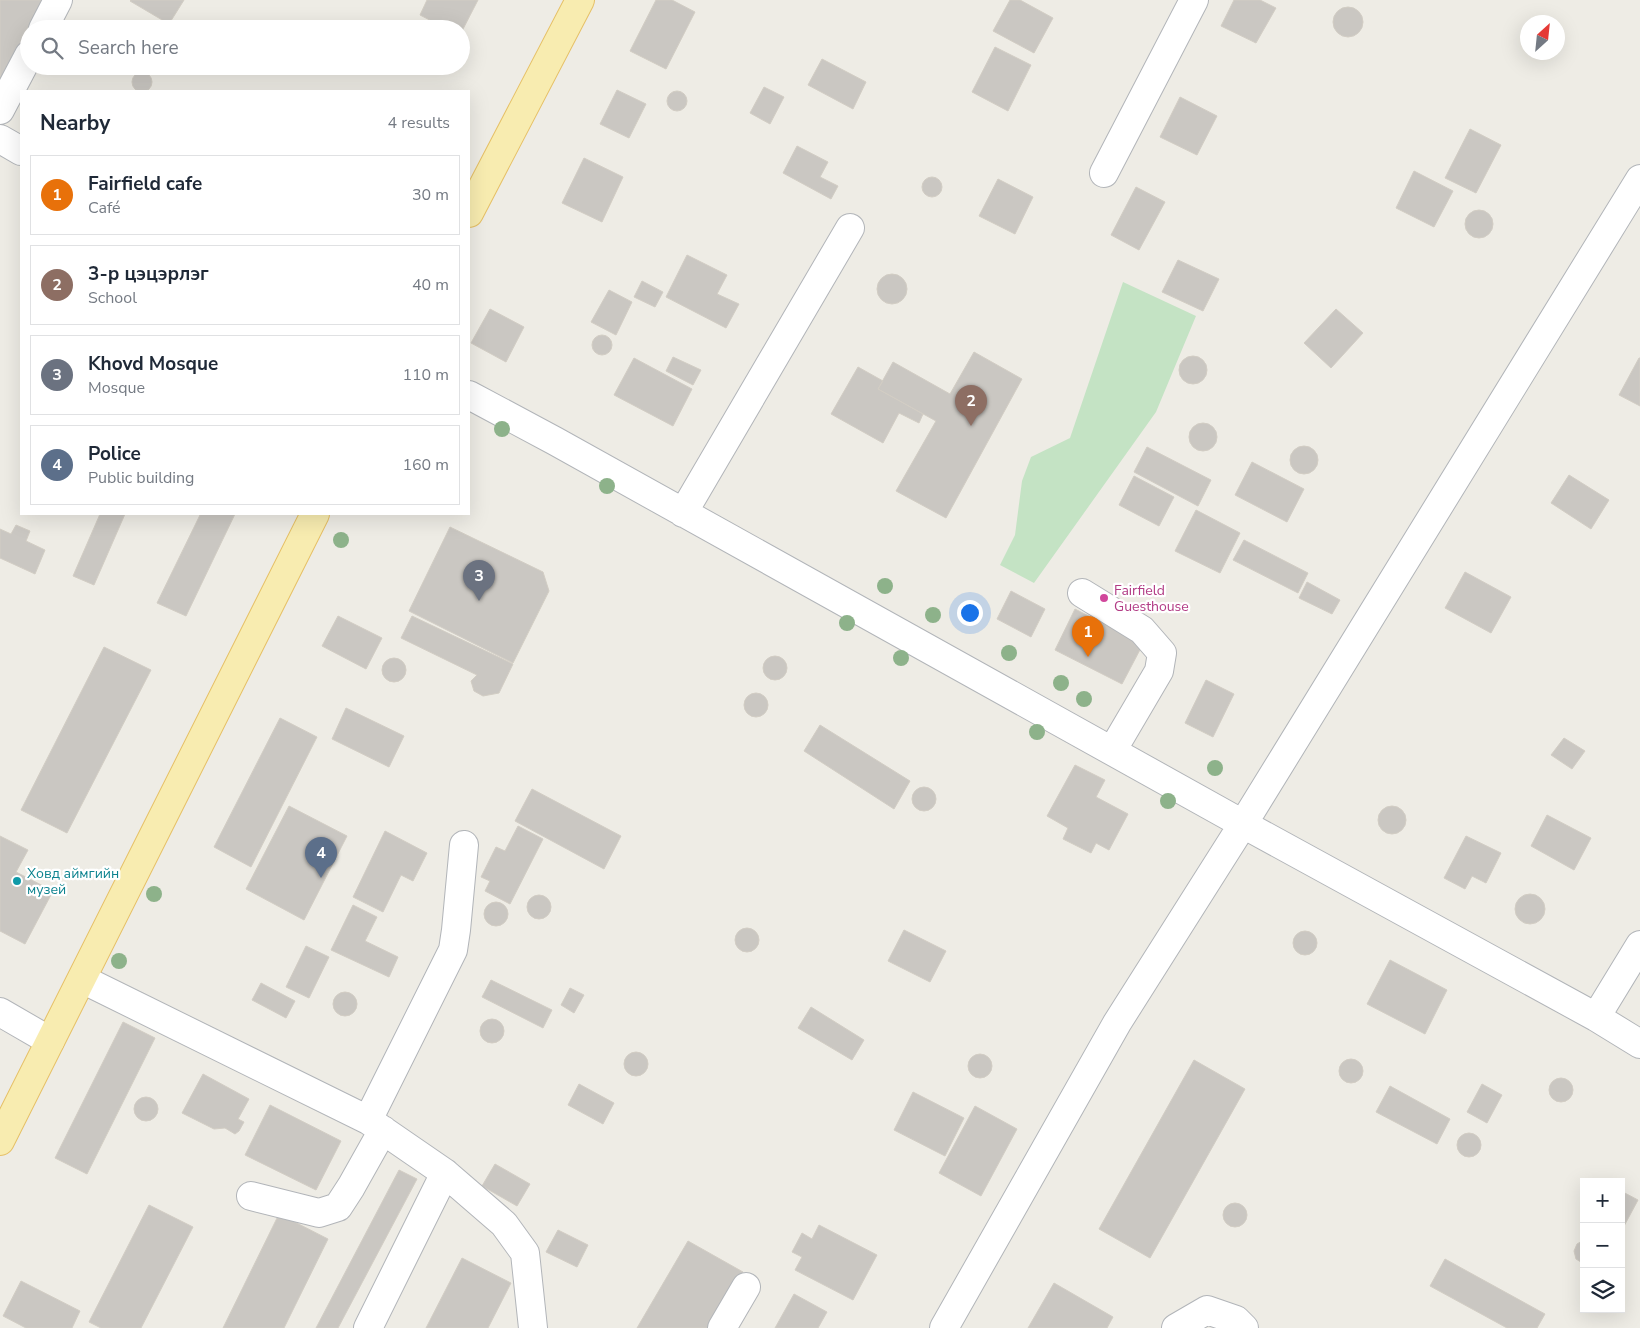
<!DOCTYPE html>
<meta charset="utf-8">
<style>
body{margin:0;font-family:"Nunito Sans",sans-serif;background:#f2f2f3;color:#1f2937}
.controls{position:absolute;right:15px;bottom:15px;display:grid;overflow:hidden;border-radius:0px;box-shadow:0 5px 20px #0002}
.controls button{width:45px;height:45px;display:grid;place-items:center;padding:0;border:0;border-bottom:1px solid #e0e1e3;background:#fff;color:#1f2937;font:25px sans-serif}
.compass{position:absolute;left:1520px;top:15px;width:45px;height:45px;border-radius:50%;background:#fff;box-shadow:0 5px 20px #0002;rotate:27deg}
.you{position:absolute;left:969px;top:612px;width:18px;height:18px;margin:-12px;border:4px solid #fff;border-radius:50%;background:#1a73e8;box-shadow:0 0 0 8px #1a73e833}
.badge{display:grid;place-items:center;width:32px;height:32px;border-radius:50%;background:#db2777;color:#fff;font-size:16px;font-weight:700}
.pin{position:absolute;translate:-50% -41px;filter:drop-shadow(0 1px 2px #0008)}
.pin::after{content:'';position:absolute;top:26px;width:18px;height:15px;background:inherit;clip-path:polygon(0 0,100% 0,50% 100%)}
.list{margin:0;padding:0;list-style:none}
h2{display:flex;justify-content:space-between;align-items:center;height:65px;margin:0;padding:0 20px;font-size:21px}
h2 small{font-size:16px;font-weight:400;color:#747a83}
.list li{display:grid;grid-template-columns:32px 1fr auto;gap:15px;align-items:center;box-sizing:border-box;height:80px;margin:0 10px 10px;padding:0 10px;border:1px solid #e0e1e3;border-radius:0px}
.list b{display:block;font-size:19px;white-space:nowrap}
.list p{margin:0;font-size:16px;white-space:nowrap;color:#747a83}
.list em{font-size:16px;font-style:normal;color:#747a83}
.icon{flex:none;width:28px;height:28px;fill:none;stroke:currentColor;stroke-width:2;stroke-linecap:round;stroke-linejoin:round}
.map{position:relative;flex:none;width:1640px;height:1328px;overflow:hidden}
.search{position:absolute;background:#fff;box-shadow:0 5px 20px #0002;left:20px;top:20px;width:450px;height:55px;display:flex;align-items:center;gap:12px;box-sizing:border-box;padding:0 18px;border-radius:28px;color:#747a83;font-size:19px}
.panel{position:absolute;background:#fff;box-shadow:0 5px 20px #0002;left:20px;top:90px;width:450px;height:425px;border-radius:0px}
.map>svg:first-child{display:block}
.green{fill:#c4e3c4}
.building{fill:#cac7c2;stroke:#d2cdc4}
.lines{fill:none;stroke-linecap:round;stroke-linejoin:round}
.minor-casing{stroke:#b2b5b9;stroke-width:30}
.major-casing{stroke:#e6c066;stroke-width:30}
.minor{stroke:#fff;stroke-width:28}
.major{stroke:#f8ecb0;stroke-width:28}
.tree{fill:#8db28a}
.hotel-dot{fill:#d1479c;stroke:#fff;stroke-width:2}
.culture-dot{fill:#0f9aa8;stroke:#fff;stroke-width:2}
.labels{text-anchor:middle;dominant-baseline:central;stroke-width:4.5;stroke-linejoin:round;paint-order:stroke}
.hotel-label{font-size:14px;fill:#b23c85;stroke:#fff;text-anchor:start}
.culture-label{font-size:14px;fill:#0d838f;stroke:#fff;text-anchor:start}
</style>
<div class="map">
<svg width="1640" height="1328" viewBox="0 0 1640 1328">
<rect width="100%" height="100%" fill="#eeece5"/>
<path class="green" d="M 1123,282 L 1196,316 L 1156,412 L 1034,583 L 1000,565 L 1015,535 L 1022,481 L 1031,457 L 1070,438 Z"/>
<path class="building" d="M 0,0 L 44,0 L 0,84 Z
M 131,0 L 184,0 L 169,24 L 130,1 Z
M 427,0 L 478,0 L 461,33 L 461,29 L 447,29 L 420,15 Z
M 656,0 L 672,0 L 695,12 L 666,69 L 630,51 Z
M 1010,0 L 1020,0 L 1053,18 L 1034,53 L 993,31 Z
M 1234,0 L 1260,0 L 1276,8 L 1256,43 L 1221,26 Z
M1333 22a15 15 0 1 1 30 0a15 15 0 1 1-30 0Z
M 995,47 L 1031,65 L 1008,111 L 972,92 Z
M 822,59 L 866,82 L 853,109 L 808,85 Z
M132 82a10 10 0 1 1 20 0a10 10 0 1 1-20 0Z
M 764,87 L 784,97 L 770,124 L 750,113 Z
M 617,90 L 646,104 L 629,138 L 600,124 Z
M667 101a10 10 0 1 1 20 0a10 10 0 1 1-20 0Z
M 1180,97 L 1217,116 L 1197,155 L 1160,137 Z
M 1470,129 L 1501,145 L 1476,193 L 1445,178 Z
M 797,146 L 828,162 L 820,177 L 838,186 L 831,199 L 783,173 Z
M 584,158 L 623,177 L 602,222 L 562,203 Z
M 1414,171 L 1453,191 L 1434,227 L 1396,208 Z
M922 187a10 10 0 1 1 20 0a10 10 0 1 1-20 0Z
M 998,179 L 1033,197 L 1015,234 L 979,216 Z
M 1136,187 L 1165,202 L 1139,250 L 1111,235 Z
M1465 224a14 14 0 1 1 28 0a14 14 0 1 1-28 0Z
M 687,255 L 727,275 L 717,294 L 739,304 L 726,328 L 666,297 Z
M 1178,260 L 1219,279 L 1203,311 L 1162,292 Z
M877 289a15 15 0 1 1 30 0a15 15 0 1 1-30 0Z
M 642,281 L 663,292 L 655,307 L 634,297 Z
M 609,290 L 632,302 L 616,335 L 591,322 Z
M 490,309 L 524,327 L 506,362 L 471,343 Z
M 1336,309 L 1363,333 L 1331,368 L 1304,343 Z
M592 345a10 10 0 1 1 20 0a10 10 0 1 1-20 0Z
M 974,352 L 1022,379 L 946,518 L 896,491 L 936,421 L 878,389 L 893,362 L 950,394 Z
M1179 370a14 14 0 1 1 28 0a14 14 0 1 1-28 0Z
M 673,357 L 701,370 L 693,385 L 666,371 Z
M 634,358 L 692,389 L 673,426 L 614,395 Z
M 1639,358 L 1640,358 L 1640,406 L 1619,395 Z
M 858,367 L 883,381 L 878,389 L 923,414 L 919,423 L 899,413 L 883,443 L 831,414 Z
M1189 437a14 14 0 1 1 28 0a14 14 0 1 1-28 0Z
M1290 460a14 14 0 1 1 28 0a14 14 0 1 1-28 0Z
M 1147,447 L 1211,480 L 1198,506 L 1134,472 Z
M 1252,462 L 1304,489 L 1287,522 L 1235,495 Z
M 1569,475 L 1609,500 L 1591,529 L 1551,503 Z
M 1134,476 L 1174,497 L 1159,526 L 1119,505 Z
M 1196,510 L 1240,533 L 1220,573 L 1175,551 Z
M 100,514 L 125,514 L 94,585 L 73,576 Z
M 198,514 L 235,514 L 186,616 L 157,603 L 200,515 Z
M 16,525 L 30,531 L 26,541 L 45,550 L 35,574 L 0,558 L 0,529 L 11,534 Z
M 450,527 L 543,572 L 549,591 L 513,663 L 409,611 Z
M 1244,540 L 1308,573 L 1298,593 L 1233,560 Z
M 1465,572 L 1511,597 L 1491,633 L 1445,608 Z
M 1307,582 L 1340,600 L 1332,614 L 1299,598 Z
M 1011,591 L 1045,609 L 1031,637 L 997,619 Z
M 1075,609 L 1143,644 L 1122,684 L 1055,650 Z
M 338,616 L 382,638 L 366,669 L 322,646 Z
M 412,616 L 513,664 L 499,693 L 483,696 L 474,691 L 471,681 L 477,675 L 401,638 Z
M 104,647 L 151,670 L 67,833 L 21,810 Z
M763 668a12 12 0 1 1 24 0a12 12 0 1 1-24 0Z
M382 670a12 12 0 1 1 24 0a12 12 0 1 1-24 0Z
M 1206,680 L 1234,694 L 1213,737 L 1185,723 Z
M744 705a12 12 0 1 1 24 0a12 12 0 1 1-24 0Z
M 346,708 L 404,736 L 389,767 L 332,739 Z
M 280,718 L 317,737 L 251,867 L 214,847 Z
M 820,725 L 910,781 L 894,809 L 804,751 Z
M 1564,738 L 1585,751 L 1572,769 L 1551,755 Z
M 1075,765 L 1105,780 L 1096,797 L 1128,814 L 1109,850 L 1096,843 L 1091,853 L 1063,839 L 1068,828 L 1047,816 Z
M912 799a12 12 0 1 1 24 0a12 12 0 1 1-24 0Z
M 532,789 L 621,836 L 604,869 L 515,821 Z
M1378 820a14 14 0 1 1 28 0a14 14 0 1 1-28 0Z
M 289,806 L 347,836 L 304,920 L 246,889 Z
M 1547,815 L 1591,838 L 1574,870 L 1531,846 Z
M 518,826 L 543,839 L 510,904 L 485,891 L 490,881 L 481,877 L 496,847 L 505,851 Z
M 385,831 L 427,853 L 413,881 L 401,875 L 383,912 L 353,897 Z
M 0,836 L 28,850 L 16,872 L 53,891 L 25,944 L 0,931 Z
M 1466,836 L 1501,853 L 1486,883 L 1472,876 L 1465,889 L 1444,878 Z
M1515 909a15 15 0 1 1 30 0a15 15 0 1 1-30 0Z
M527 907a12 12 0 1 1 24 0a12 12 0 1 1-24 0Z
M484 914a12 12 0 1 1 24 0a12 12 0 1 1-24 0Z
M 353,905 L 377,917 L 365,941 L 398,957 L 389,977 L 331,950 Z
M735 940a12 12 0 1 1 24 0a12 12 0 1 1-24 0Z
M 904,930 L 946,951 L 930,982 L 888,961 Z
M1293 943a12 12 0 1 1 24 0a12 12 0 1 1-24 0Z
M 306,946 L 329,957 L 309,998 L 286,987 Z
M 1390,960 L 1447,990 L 1425,1034 L 1367,1004 Z
M 491,980 L 552,1010 L 543,1028 L 482,997 Z
M 261,983 L 295,1001 L 286,1018 L 252,1000 Z
M 570,988 L 584,995 L 574,1013 L 561,1005 Z
M333 1004a12 12 0 1 1 24 0a12 12 0 1 1-24 0Z
M 811,1007 L 864,1040 L 852,1060 L 798,1028 Z
M480 1031a12 12 0 1 1 24 0a12 12 0 1 1-24 0Z
M 123,1022 L 155,1038 L 87,1174 L 55,1158 Z
M624 1064a12 12 0 1 1 24 0a12 12 0 1 1-24 0Z
M968 1066a12 12 0 1 1 24 0a12 12 0 1 1-24 0Z
M1339 1071a12 12 0 1 1 24 0a12 12 0 1 1-24 0Z
M 1194,1060 L 1245,1089 L 1150,1258 L 1099,1229 Z
M 203,1074 L 249,1099 L 238,1119 L 244,1122 L 239,1131 L 235,1134 L 225,1128 L 214,1129 L 182,1113 Z
M1549 1090a12 12 0 1 1 24 0a12 12 0 1 1-24 0Z
M 579,1084 L 614,1103 L 603,1124 L 568,1105 Z
M 1482,1084 L 1502,1095 L 1487,1123 L 1467,1112 Z
M 1390,1086 L 1450,1119 L 1437,1144 L 1376,1112 Z
M 913,1092 L 964,1118 L 945,1156 L 894,1130 Z
M134 1109a12 12 0 1 1 24 0a12 12 0 1 1-24 0Z
M 270,1105 L 341,1141 L 316,1190 L 245,1155 Z
M 975,1106 L 1017,1129 L 981,1196 L 939,1173 Z
M1457 1145a12 12 0 1 1 24 0a12 12 0 1 1-24 0Z
M 495,1164 L 530,1184 L 517,1206 L 482,1186 Z
M 399,1170 L 417,1179 L 338,1328 L 316,1328 Z
M 1621,1191 L 1638,1200 L 1623,1228 L 1621,1226 Z
M1223 1215a12 12 0 1 1 24 0a12 12 0 1 1-24 0Z
M 149,1205 L 193,1227 L 141,1328 L 101,1328 L 89,1322 Z
M 279,1214 L 328,1239 L 284,1328 L 223,1328 Z
M 819,1225 L 877,1255 L 853,1300 L 795,1270 L 802,1257 L 792,1252 L 802,1233 L 812,1239 Z
M 558,1230 L 588,1245 L 577,1267 L 546,1252 Z
M 1584,1240 L 1584,1264 L 1576,1259 L 1574,1251 L 1577,1244 Z
M 688,1241 L 743,1272 L 710,1328 L 637,1328 Z
M 462,1258 L 511,1283 L 488,1328 L 426,1328 Z
M 1445,1259 L 1545,1314 L 1537,1328 L 1507,1328 L 1430,1286 Z
M 21,1281 L 80,1311 L 72,1328 L 26,1328 L 3,1316 Z
M 1054,1283 L 1113,1317 L 1107,1328 L 1028,1328 Z
M 794,1294 L 827,1312 L 818,1328 L 775,1328 Z"/>
<g class="lines">
<defs>
<path id="minor" d="M 43,29 L 58,0
M 0,110 L 29,55
M 0,139 L 21,151
M 1104,173 L 1194,0
M 469,395 L 555,441 L 1243,824 L 1596,1017 L 1640,1044
M 683,513 L 850,228
M 1082,593 L 1142,630 L 1162,653 L 1159,671 L 1112,751
M 82,979 L 368,1120 L 445,1173 L 504,1224 L 525,1253 L 533,1328
M 0,1012 L 50,1041
M 1596,1017 L 1640,945
M 368,1120 L 453,950 L 456,930 L 464,845
M 251,1196 L 319,1213 L 338,1207 L 351,1187 L 383,1130
M 368,1328 L 445,1173
M 722,1328 L 746,1287
M 944,1328 L 1117,1023 L 1243,824 L 1640,179
M 1176,1328 L 1207,1310 L 1236,1320 L 1244,1328"/>
<path id="major" d="M 469,213 L 580,0
M 0,1141 L 315,514"/>
</defs>
<use href="#minor" class="minor-casing"/>
<use href="#major" class="major-casing"/>
<use href="#minor" class="minor"/>
<use href="#major" class="major"/>
</g>
<g class="tree">
<circle cx="502" cy="429" r="8"/>
<circle cx="607" cy="486" r="8"/>
<circle cx="341" cy="540" r="8"/>
<circle cx="885" cy="586" r="8"/>
<circle cx="933" cy="615" r="8"/>
<circle cx="847" cy="623" r="8"/>
<circle cx="1009" cy="653" r="8"/>
<circle cx="901" cy="658" r="8"/>
<circle cx="1061" cy="683" r="8"/>
<circle cx="1084" cy="699" r="8"/>
<circle cx="1037" cy="732" r="8"/>
<circle cx="1215" cy="768" r="8"/>
<circle cx="1168" cy="801" r="8"/>
<circle cx="154" cy="894" r="8"/>
<circle cx="119" cy="961" r="8"/>
</g>
<circle class="hotel-dot" cx="1104" cy="598" r="5"/>
<circle class="culture-dot" cx="17" cy="881" r="5"/>
<g class="labels">
<g class="hotel-label">
<text x="1114" y="590">Fairfield<tspan x="1114" dy="16">Guesthouse</tspan></text>
</g>
<g class="culture-label">
<text x="27" y="873">Ховд аймгийн<tspan x="27" dy="16">музей</tspan></text>
</g>
</g>
</svg>
<div class="controls">
<button>+</button>
<button>−</button>
<button><svg class="icon" aria-label="layers" viewBox="0 0 24 24"><path d="M12 4l9 5-9 5-9-5zM3 14l9 5 9-5"/></svg></button>
</div>
<svg class="compass" viewBox="-18 -18 36 36"><path d="M0-13l5 13h-10z" fill="#e53935"/><path d="M0 13l5-13h-10z" fill="#747a83"/></svg>
<div class="you"></div>
<div class="pin badge" style="left:1088px;top:657px;background:#e8710a">1</div>
<div class="pin badge" style="left:971px;top:426px;background:#8d6e63">2</div>
<div class="pin badge" style="left:479px;top:601px;background:#6b7280">3</div>
<div class="pin badge" style="left:321px;top:878px;background:#5c6f8a">4</div>
<div class="search"><svg class="icon" aria-label="search" viewBox="0 0 24 24"><circle cx="10" cy="10" r="6"/><path d="M15 15l6 6"/></svg>Search here</div>
<section class="panel">
<h2>Nearby<small>4 results</small></h2>
<ul class="list">
<li><span class="badge" style="background:#e8710a">1</span><div><b>Fairfield cafe</b><p>Café</p></div><em>30 m</em></li>
<li><span class="badge" style="background:#8d6e63">2</span><div><b>3-р цэцэрлэг</b><p>School</p></div><em>40 m</em></li>
<li><span class="badge" style="background:#6b7280">3</span><div><b>Khovd Mosque</b><p>Mosque</p></div><em>110 m</em></li>
<li><span class="badge" style="background:#5c6f8a">4</span><div><b>Police</b><p>Public building</p></div><em>160 m</em></li>
</ul>
</section>
</div>
